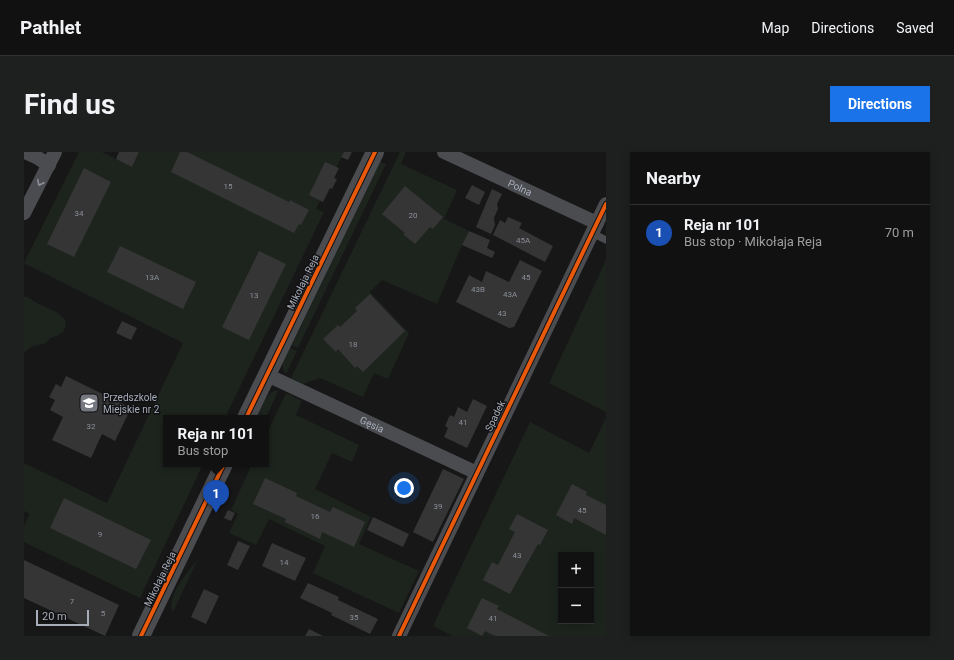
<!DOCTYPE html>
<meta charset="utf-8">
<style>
body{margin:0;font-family:Roboto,sans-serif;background:#1e1f1f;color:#f1f3f6}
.controls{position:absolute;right:12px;bottom:12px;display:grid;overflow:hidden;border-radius:0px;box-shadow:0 2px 10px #0003}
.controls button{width:36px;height:36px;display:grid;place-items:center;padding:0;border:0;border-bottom:1px solid #303131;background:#111;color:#f1f3f6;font:20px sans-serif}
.scale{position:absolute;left:12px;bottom:10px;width:53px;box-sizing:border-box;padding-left:4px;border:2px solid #a7adb9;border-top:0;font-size:11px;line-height:14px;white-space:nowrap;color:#a7adb9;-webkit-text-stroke:3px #111113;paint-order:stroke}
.you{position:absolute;left:380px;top:336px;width:14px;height:14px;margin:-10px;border:3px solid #fff;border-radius:50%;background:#1a73e8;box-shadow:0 0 0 6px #1a73e833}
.badge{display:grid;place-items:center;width:26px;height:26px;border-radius:50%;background:#1a73e8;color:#fff;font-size:13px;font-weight:700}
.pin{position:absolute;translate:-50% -33px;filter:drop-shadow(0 1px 2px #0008)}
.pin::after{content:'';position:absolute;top:21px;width:14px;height:12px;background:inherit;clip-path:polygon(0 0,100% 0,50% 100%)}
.popup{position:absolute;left:139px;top:263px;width:106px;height:52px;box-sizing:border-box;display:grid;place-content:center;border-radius:0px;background:#111;filter:drop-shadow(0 1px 3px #0005);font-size:13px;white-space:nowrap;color:#9c9d9f}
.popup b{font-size:15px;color:#f1f3f6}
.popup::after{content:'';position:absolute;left:50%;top:100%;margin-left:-8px;border:8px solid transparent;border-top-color:#111}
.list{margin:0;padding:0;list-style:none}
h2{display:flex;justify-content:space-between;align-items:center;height:52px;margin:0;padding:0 16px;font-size:17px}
h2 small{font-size:13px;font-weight:400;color:#9c9d9f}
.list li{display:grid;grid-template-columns:26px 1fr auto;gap:12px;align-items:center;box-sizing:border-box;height:56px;padding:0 16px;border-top:1px solid #303131}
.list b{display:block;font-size:15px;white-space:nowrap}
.list p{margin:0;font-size:13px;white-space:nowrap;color:#9c9d9f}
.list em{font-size:13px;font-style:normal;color:#9c9d9f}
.map{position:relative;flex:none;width:582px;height:484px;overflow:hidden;border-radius:0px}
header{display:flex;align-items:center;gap:24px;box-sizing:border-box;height:56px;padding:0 20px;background:#111;border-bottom:1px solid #303131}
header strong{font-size:19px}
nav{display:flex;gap:22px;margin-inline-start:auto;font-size:14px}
.intro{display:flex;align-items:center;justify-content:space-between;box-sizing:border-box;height:96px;padding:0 24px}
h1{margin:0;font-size:28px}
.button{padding:10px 18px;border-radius:0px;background:#1a73e8;color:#fff;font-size:14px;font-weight:700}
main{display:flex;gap:24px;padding:0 24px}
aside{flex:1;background:#111;border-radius:0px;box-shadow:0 2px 10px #0003}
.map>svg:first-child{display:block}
.green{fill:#1d241e;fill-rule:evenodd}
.building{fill:#353536}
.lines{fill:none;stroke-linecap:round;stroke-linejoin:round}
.service{stroke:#4b4c50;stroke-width:7}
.minor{stroke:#4b4c50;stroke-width:14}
.tertiary{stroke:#4b4c50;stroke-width:18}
.cycleway-casing{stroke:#111113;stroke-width:6}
.cycleway{stroke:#e8590c;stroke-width:4}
.oneway{stroke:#8b909a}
.labels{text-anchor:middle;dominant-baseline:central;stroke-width:3;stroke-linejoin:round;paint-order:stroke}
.number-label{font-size:8px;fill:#8a8f98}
.street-label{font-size:10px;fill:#a7adb9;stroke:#111113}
.poi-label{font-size:10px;fill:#a7adb9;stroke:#111113;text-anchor:start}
</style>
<header>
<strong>Pathlet</strong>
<nav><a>Map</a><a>Directions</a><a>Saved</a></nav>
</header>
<div class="intro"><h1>Find us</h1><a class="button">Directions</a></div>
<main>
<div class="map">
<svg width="582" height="484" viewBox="0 0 582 484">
<rect width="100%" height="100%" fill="#171717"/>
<path class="green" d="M 55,0 L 78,0 L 108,15 L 115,0 L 320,0 L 292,57 L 300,60 L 201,266 L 142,266 L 142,312 L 179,312 L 116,446 L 0,390 L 0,374 L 6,362 L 0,359 L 0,311 L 83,351 L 159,191 L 0,111 Z
M 376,0 L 382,0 L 377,12 L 433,38 L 420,67 L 445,79 L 438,93 L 413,152 L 358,128 L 346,140 L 385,181 L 364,227 L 350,221 L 339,245 L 296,226 L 279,232 L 267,226 Z
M 356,10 L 362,12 L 274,196 L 268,193 Z
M 582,108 L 582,260 L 525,231 Z
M 0,145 L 4,145 L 11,150 L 34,161 L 41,168 L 42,174 L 39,180 L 33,184 L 26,186 L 22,191 L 7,195 L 0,201 Z
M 266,196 L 273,199 L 262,222 C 254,214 262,205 266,196 Z
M 250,239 L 254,239 L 242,266 L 232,266 C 237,256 240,244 250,239 Z
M 262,241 L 278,249 L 272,263 L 335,293 L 328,310 L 308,301 L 291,337 L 347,365 L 335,392 L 395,419 L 375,461 L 289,421 L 301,394 L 245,367 L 232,393 L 205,381 L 214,362 L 207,358 L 228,312 L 242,312 L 242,283 Z
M 582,266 L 582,484 L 429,484 L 409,474 L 506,270 L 565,301 ZM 537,403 L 567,403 L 567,469 L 537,469 Z
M 173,409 L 149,460 C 141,447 164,418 173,409 Z"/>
<path class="building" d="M 95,0 L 115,0 L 108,15 L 92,7 Z
M 156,0 L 163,0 L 265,50 L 266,48 L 285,58 L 277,73 L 275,72 L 270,81 L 147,20 Z
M 320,0 L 328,0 L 324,8 L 317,5 Z
M 301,10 L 315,16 L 310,26 L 313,27 L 308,37 L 306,36 L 299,50 L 285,43 Z
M 60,16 L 87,30 L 50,105 L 23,92 Z
M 448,33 L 461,40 L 455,53 L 441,46 Z
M 381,34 L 419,65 L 409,77 L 406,75 L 391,92 L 379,82 L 381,81 L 358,62 Z
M 468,37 L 478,42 L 473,52 L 474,57 L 470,66 L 471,73 L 467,82 L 452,75 Z
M 484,65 L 498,71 L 495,76 L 529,94 L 521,110 L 469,83 L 476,68 L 481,71 Z
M 445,79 L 466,88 L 463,96 L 471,100 L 468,106 L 438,93 Z
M 96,94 L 172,130 L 159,157 L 83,120 Z
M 235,99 L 262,112 L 225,188 L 198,175 Z
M 496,108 L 518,119 L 490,175 L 485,176 L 432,150 L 445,123 L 458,130 L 462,119 L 485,130 Z
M 346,142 L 381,179 L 339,220 L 333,214 L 331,216 L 314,197 L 312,200 L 299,187 L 314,173 L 316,175 L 333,159 L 331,156 Z
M 98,169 L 113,176 L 107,188 L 92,181 Z
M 42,224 L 107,256 L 91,289 L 78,282 L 67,306 L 28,288 L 39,265 L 26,258 L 31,248 L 25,245 L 32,232 L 37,235 Z
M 449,247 L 463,254 L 443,296 L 420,285 L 424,276 L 421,274 L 426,263 L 430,265 L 434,255 L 443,260 Z
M 419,317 L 440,327 L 409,390 L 389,380 Z
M 241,326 L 273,341 L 272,344 L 306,360 L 309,355 L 341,370 L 330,395 L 298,380 L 296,387 L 261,370 L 262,367 L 229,352 Z
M 548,332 L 563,340 L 562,343 L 582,353 L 582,383 L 550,366 L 548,372 L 532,363 Z
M 40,346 L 127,388 L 112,417 L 26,376 Z
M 204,358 L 211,361 L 207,369 L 200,366 Z
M 493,362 L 524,378 L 516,393 L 514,392 L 486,442 L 459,428 L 468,410 L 474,413 L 491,380 L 485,377 Z
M 349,365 L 385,382 L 379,395 L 343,378 Z
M 214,389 L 226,394 L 214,418 L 203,413 Z
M 248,391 L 282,406 L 271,429 L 238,414 Z
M 0,408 L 95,453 L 81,484 L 0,446 Z
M 284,431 L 315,445 L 314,448 L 354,467 L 346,482 L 307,463 L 308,461 L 276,446 Z
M 180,437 L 195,444 L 182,472 L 167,465 Z
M 458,446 L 475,454 L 473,457 L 525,484 L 471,484 L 461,479 L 458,484 L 443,476 Z
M 285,477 L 299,484 L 281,484 Z"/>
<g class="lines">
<path class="service" d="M 568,81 L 582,88"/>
<g class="minor">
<path d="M 1,0 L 14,6 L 25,13"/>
<path id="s1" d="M 420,0 L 573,71"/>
<path d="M 0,61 L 31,0"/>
<path id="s2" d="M 243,223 L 453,321"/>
<path d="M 375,484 L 582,52"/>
</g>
<path class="tertiary" d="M 222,266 L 351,0
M 117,484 L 200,312"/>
<defs>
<path id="cycleway" d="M 222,266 L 351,0
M 117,484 L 200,312
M 375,484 L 582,52"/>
</defs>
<use href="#cycleway" class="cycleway-casing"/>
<use href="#cycleway" class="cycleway"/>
</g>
<defs><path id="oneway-chevron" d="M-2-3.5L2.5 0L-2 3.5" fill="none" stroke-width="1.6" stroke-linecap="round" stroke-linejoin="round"/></defs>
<use class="oneway" href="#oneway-chevron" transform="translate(16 31) rotate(117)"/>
<defs>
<symbol id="school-square" viewBox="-11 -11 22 22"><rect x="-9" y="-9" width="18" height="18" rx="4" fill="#757880" stroke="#111113"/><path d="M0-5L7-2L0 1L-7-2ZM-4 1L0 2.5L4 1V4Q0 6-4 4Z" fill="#fff"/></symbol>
</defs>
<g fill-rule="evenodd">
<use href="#school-square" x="54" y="240" width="22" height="22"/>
</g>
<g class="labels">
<g class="number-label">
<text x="204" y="34">15</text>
<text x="55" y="61">34</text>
<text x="389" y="63">20</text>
<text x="499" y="88">45A</text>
<text x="128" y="125">13A</text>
<text x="502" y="125">45</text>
<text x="454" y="137">43B</text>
<text x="486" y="142">43A</text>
<text x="230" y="143">13</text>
<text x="478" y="161">43</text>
<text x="329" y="192">18</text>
<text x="439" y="270">41</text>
<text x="67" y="274">32</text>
<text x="414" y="354">39</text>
<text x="558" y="358">45</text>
<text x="291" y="364">16</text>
<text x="76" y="382">9</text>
<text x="493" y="403">43</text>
<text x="260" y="410">14</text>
<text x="48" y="449">7</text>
<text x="79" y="461">5</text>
<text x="330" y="465">35</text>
<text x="469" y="466">41</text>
</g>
<g class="street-label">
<text stroke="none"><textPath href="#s1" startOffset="84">Polna</textPath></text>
<text transform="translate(279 130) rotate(-64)">Mikołaja Reja</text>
<text transform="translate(471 264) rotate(-64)">Spadek</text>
<text stroke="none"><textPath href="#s2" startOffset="116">Gęsia</textPath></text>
<text transform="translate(136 427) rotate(-64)">Mikołaja Reja</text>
</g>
<g class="poi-label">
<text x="79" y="245">Przedszkole<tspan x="79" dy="12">Miejskie nr 2</tspan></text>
</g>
</g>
</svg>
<div class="controls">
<button>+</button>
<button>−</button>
</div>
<div class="scale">20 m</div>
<div class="you"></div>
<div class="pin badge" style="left:192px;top:361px;background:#1a4fb4">1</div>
<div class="popup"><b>Reja nr 101</b>Bus stop</div>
</div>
<aside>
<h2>Nearby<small></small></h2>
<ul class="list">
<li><span class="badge" style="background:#1a4fb4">1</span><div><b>Reja nr 101</b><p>Bus stop · Mikołaja Reja</p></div><em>70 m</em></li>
</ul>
</aside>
</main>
